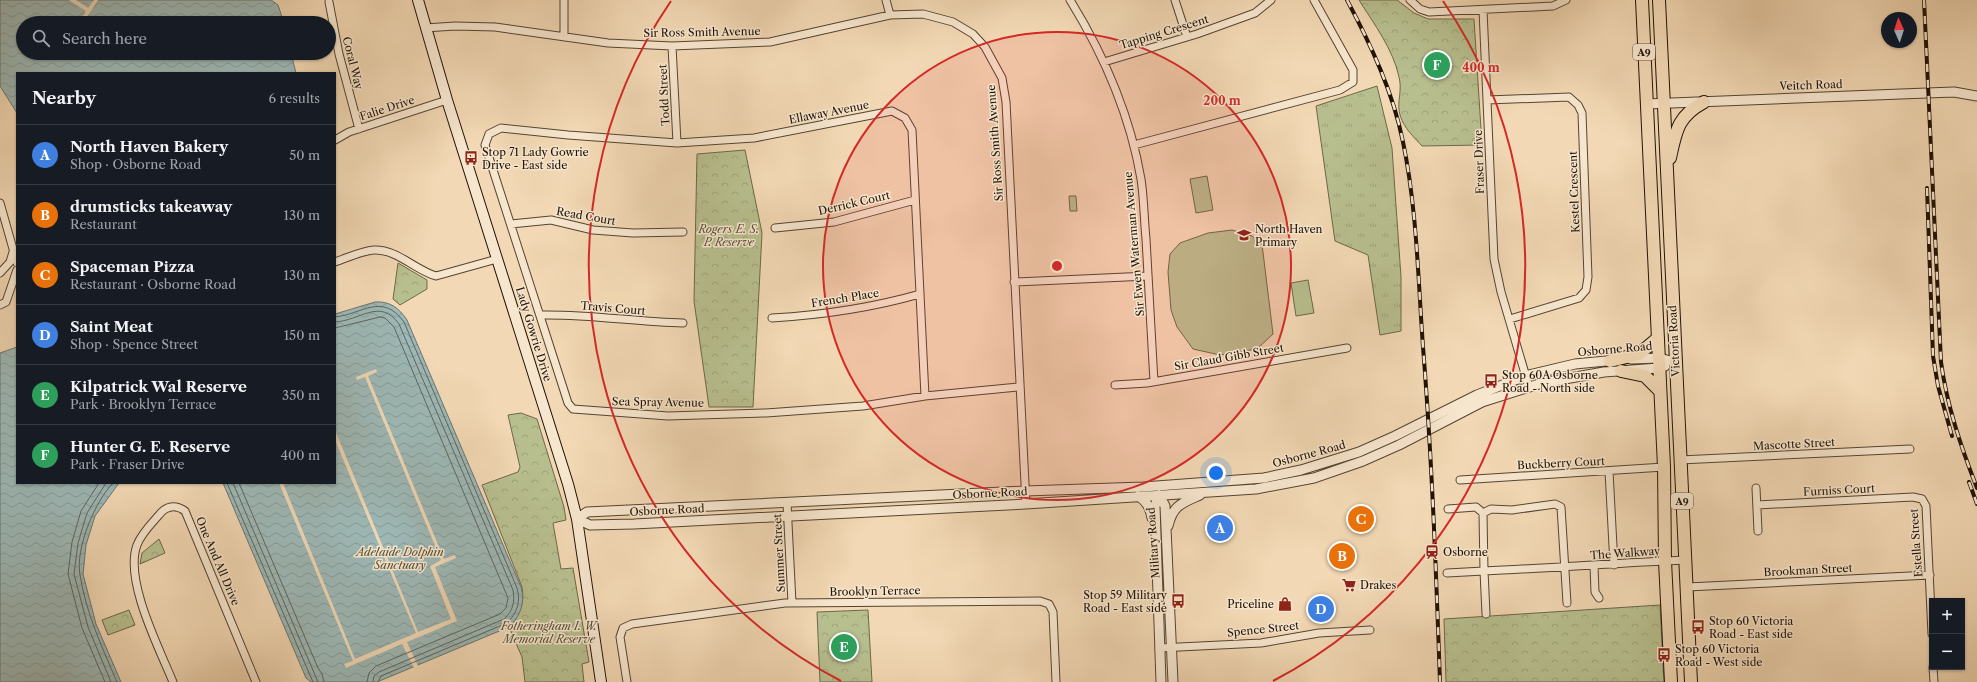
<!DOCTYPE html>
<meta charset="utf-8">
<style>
body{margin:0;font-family:"Libre Caslon Text",serif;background:#242831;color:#f1f3f6}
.controls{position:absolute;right:12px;bottom:12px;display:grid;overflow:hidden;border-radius:0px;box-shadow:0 1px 3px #0004}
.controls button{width:36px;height:36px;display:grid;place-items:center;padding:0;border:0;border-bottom:1px solid #363941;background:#171b24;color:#f1f3f6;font:20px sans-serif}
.compass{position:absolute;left:1881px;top:12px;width:36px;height:36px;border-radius:50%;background:#171b24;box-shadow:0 1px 3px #0004;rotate:357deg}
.you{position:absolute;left:1216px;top:473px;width:14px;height:14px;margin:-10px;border:3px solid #fff;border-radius:50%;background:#1a73e8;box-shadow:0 0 0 6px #1a73e833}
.badge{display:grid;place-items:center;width:26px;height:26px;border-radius:50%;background:#c59692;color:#fff;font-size:13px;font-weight:700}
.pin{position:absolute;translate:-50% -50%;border:2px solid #fff;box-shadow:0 1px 4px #0006}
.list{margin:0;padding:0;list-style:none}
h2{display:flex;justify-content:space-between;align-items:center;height:52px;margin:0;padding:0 16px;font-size:17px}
h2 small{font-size:13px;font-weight:400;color:#9ea1a6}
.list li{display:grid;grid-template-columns:26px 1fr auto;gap:12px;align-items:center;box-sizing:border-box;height:60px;padding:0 16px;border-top:1px solid #363941}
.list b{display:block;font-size:15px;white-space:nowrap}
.list p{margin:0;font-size:13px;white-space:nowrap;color:#9ea1a6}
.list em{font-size:13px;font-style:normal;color:#9ea1a6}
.icon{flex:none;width:22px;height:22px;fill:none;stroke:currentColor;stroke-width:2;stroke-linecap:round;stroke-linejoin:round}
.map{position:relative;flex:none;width:1977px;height:682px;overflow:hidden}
.search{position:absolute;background:#171b24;box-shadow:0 1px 3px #0004;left:16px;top:16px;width:320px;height:44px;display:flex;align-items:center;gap:10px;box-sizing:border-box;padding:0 14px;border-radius:22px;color:#9ea1a6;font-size:15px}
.panel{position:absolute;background:#171b24;box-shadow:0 1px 3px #0004;left:16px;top:72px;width:320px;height:412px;border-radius:0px}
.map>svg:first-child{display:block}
.grass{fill:url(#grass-tufts);stroke:#6c684a}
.park{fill:url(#park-crowns);stroke:#6c684a}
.garden{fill:#b8bf8f;stroke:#6c684a}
.water{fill:url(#water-waves);stroke:#6b766f}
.pier{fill:#f2d8b4}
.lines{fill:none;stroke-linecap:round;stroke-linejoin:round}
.shore{stroke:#5f655e;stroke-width:1}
.minor-casing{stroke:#554431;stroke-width:9}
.tertiary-casing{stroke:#554431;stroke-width:11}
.secondary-casing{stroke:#211205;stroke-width:12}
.trunk-casing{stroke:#211205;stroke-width:14}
.minor{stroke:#f7e6ce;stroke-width:7}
.tertiary{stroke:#f7e6ce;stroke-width:9}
.secondary{stroke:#f7e6ce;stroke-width:10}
.trunk{stroke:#f2d8b4;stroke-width:12}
.rail-casing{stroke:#211205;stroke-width:4}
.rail{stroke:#f7e6ce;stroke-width:2.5;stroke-dasharray:8;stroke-linecap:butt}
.ring{fill:none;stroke:#d62828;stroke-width:2}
.labels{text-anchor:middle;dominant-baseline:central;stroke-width:3;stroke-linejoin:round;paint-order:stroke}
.shield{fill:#f7e6ce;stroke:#615241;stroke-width:1}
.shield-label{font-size:10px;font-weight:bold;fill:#211205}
.street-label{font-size:11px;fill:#211205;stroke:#f7e6ce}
.poi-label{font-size:11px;fill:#211205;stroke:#f7e6ce;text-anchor:start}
.park-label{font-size:11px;font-style:italic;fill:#564f35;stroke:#f7e6ce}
.centre{fill:#d62828;stroke:#f7e6ce;stroke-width:2}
.ring-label{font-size:12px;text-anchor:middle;font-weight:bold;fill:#d62828;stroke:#f7e6ce;stroke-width:3;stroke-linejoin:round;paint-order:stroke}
</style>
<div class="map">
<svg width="1977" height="682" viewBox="0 0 1977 682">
<defs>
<pattern id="grass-tufts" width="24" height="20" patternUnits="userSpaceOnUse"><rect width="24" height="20" fill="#b8bf8f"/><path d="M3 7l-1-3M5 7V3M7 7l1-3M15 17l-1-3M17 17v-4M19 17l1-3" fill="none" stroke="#9ea37a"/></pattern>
<pattern id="park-crowns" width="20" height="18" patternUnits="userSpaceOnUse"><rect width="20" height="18" fill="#b8bf8f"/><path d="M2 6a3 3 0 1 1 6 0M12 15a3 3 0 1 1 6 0" fill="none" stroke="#9ea37a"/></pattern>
<pattern id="water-waves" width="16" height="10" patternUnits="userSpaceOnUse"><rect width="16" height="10" fill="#9db8b6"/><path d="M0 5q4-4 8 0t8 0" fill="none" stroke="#879d9b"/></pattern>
</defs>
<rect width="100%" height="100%" fill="#f2d8b4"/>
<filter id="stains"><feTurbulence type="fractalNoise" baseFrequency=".005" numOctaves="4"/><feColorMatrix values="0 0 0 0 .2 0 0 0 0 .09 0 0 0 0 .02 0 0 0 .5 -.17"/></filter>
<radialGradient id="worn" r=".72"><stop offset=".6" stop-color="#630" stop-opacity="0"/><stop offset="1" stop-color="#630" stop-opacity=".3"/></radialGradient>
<path class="grass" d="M 1377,86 L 1392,148 L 1401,277 L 1401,331 L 1380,335 L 1368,255 L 1335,241 L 1316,106 Z"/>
<path class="park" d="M 1359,0 L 1397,0 L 1414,13 L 1428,19 L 1474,19 L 1482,145 L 1422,146 C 1409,132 1397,121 1399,101 C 1400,93 1401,85 1399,77 C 1393,49 1374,24 1359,0 Z
M 745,150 L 762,233 L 753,407 L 709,407 L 694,301 L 697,154 Z
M 398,263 L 427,280 L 427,289 L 400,305 L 393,299 Z
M 521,413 L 537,419 L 564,507 L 566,520 L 553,523 L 561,569 L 573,568 L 589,662 L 582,664 L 584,682 L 525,682 L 522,657 L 509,627 C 520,616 525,602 522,587 L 482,485 L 518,472 L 520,467 L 508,415 Z
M 159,539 L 165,553 L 140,564 L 142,553 Z
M 1660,605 L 1664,682 L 1446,682 L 1444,619 Z
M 129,610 L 135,625 L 108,635 L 102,620 Z
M 868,610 L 872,682 L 820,682 L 817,612 Z"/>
<path class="garden" d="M 1207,176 L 1213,210 L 1196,213 L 1190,179 Z
M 1069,196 L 1076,196 L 1077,211 L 1070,211 Z
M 1232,230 L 1252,236 L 1262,244 L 1273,334 L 1257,349 L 1220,355 L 1193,349 L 1177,327 L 1171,310 L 1168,272 L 1170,254 L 1180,243 L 1208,233 Z
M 1308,280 L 1314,313 L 1296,316 L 1291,283 Z"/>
<path class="water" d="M 0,0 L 271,0 L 278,5 L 284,23 L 23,23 L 23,53 L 291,53 L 296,73 L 17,73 L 17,113 L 0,86 Z
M 375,302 C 390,301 399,308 407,320 L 521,587 C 525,603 521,615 509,627 L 377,682 L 311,682 L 306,678 L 223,483 L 335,483 L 335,314 Z
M 17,347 L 17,483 L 119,483 L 95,516 L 86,545 L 83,574 L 96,624 L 121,682 L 0,682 L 0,353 Z"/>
<path class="pier" d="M 69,0 L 76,0 L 88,8 L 94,0 L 98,0 L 83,23 L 79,23 L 86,11 Z
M 376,369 L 377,372 L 368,376 L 444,559 L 455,555 L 456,558 L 435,567 L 457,621 L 407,642 L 418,666 L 414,668 L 402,644 L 346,668 L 344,664 L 353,661 L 279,483 L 283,483 L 355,659 L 416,633 L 335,440 L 335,430 L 418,632 L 451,619 L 430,566 L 441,560 L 365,377 L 357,380 L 356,377 Z"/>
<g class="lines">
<path class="shore" d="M 335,317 C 363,314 382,292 404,322 L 517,588 C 521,602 517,613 507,623 L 381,676 L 378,682
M 335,322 C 360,321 380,297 399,324 L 513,590 C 515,602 513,611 504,619 L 379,672 L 374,676 L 373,682
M 335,328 L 380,317 L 385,318 L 394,327 L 508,598 L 506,608 L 500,614 L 376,666 L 369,673 L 367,682
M 99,483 L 81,511 L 72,542 L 68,574 L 82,628 L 105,682
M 106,483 L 87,513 L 78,543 L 74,574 L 88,627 L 111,682
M 113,483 C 95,501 75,549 80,575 C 86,613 102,647 117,682
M 227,483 L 313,682
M 233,483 L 318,682
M 239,483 L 318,668 L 322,674 L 324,682"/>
<defs>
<path id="minor" d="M 564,0 L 564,37
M 886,0 L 890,15
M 1070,0 C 1104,55 1130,115 1141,179 C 1144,198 1144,219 1146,239 C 1149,287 1151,334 1154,381
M 1175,0 L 1187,37
M 1410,0 L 1420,9 L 1429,12 L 1553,6 L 1566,0
M 329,2 L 339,54 L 359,129
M 1483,10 L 1494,259 L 1501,292 L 1529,387
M 425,28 L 455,26 L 495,27 L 608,43 L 672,46 L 770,42 L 890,15 L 923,14 L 953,22 L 973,34 L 985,47 L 1002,78 L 1006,102 L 1026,504
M 672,46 L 677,143
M 1104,62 L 1197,34 L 1255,13 L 1271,0
M 1487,100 L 1569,97 L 1578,105 L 1582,113 L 1588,277 L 1586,290 L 1579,298 L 1510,319
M 335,140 L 349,132 L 447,100
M 1134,145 L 1340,90 L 1353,82 L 1353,70 L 1314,0
M 0,203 L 17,263
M 511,224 L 551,220 L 593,230 L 633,233 L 683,232
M 775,228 L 834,222 L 915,200
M 335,262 C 347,258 361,251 374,250 C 397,249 415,270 436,276 L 497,259
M 0,273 L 10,262 L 13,252
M 1014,282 L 1148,276
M 0,305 L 6,302 L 17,270
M 541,315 C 589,314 636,322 683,323
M 772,318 C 823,315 871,308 920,294
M 1115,385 L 1147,383 L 1347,348
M 925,396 L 912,130 L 905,118 L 892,111 L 754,138 L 677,143 L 568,135 L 501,128 L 489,134 L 485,145 L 568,403 L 573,409 L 668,416 L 766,413 L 863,406 L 925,396 L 1019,387
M 1680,460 L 1910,449
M 1609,471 L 1614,565
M 1460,480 L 1664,467
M 1756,488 L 1758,531
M 787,503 L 792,603
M 1757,505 L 1913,497 L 1922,499 L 1926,506 L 1932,634
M 1448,509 L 1476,507 L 1483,513
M 1594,566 L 1595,592 L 1599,598
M 1447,573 L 1484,571 L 1486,614
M 1687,587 L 1930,575
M 1567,603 L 1561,507 L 1555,504 L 1548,505 L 1512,510 L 1491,509 L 1483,513 L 1484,571 C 1551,568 1618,563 1685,560
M 1159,648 L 1261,643 L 1319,633 L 1370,630
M 1933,667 L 1934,682
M 173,682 C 159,648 124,580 137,545 C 141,534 151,524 159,515 C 166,506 175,504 185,511 L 256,682
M 627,682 L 620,637 L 623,628 L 632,624 L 785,603 L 1040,601 L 1049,604 L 1053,612 L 1056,682"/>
<path id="tertiary" d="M 1646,104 L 1927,93 L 1954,92 L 1977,96
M 1631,359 L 1659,358 L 1675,362
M 1159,495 L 1165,506 L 1173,682
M 1159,495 L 1155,506 L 1161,682
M 1138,496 C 1147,501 1150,508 1152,518
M 577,519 L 587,512 L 1025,491 L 1143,487 L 1264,478 L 1301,470 L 1359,452 L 1395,436 L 1477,395 L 1525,376 L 1575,364 L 1616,360
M 577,519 L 590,525 L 634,524 L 1026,504 L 1256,489 L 1314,478 L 1363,461 L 1399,445 L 1482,402 L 1542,383 L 1604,372 L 1659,368 L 1665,366
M 1168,526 C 1173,505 1182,503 1200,495"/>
<path id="secondary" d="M 418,0 L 447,100 L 568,484 L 577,519 L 601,682"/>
<path id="trunk" d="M 1642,0 L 1664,467 L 1665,561 L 1671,682
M 1659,0 L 1691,682
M 1670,158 C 1676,130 1678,116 1704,102
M 1610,361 L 1639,354 L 1658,338
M 1621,371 L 1645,376 L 1660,391"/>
</defs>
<use href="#minor" class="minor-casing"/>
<use href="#tertiary" class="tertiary-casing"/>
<use href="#secondary" class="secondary-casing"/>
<use href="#trunk" class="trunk-casing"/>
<use href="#minor" class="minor"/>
<use href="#tertiary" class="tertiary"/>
<use href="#secondary" class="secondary"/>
<use href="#trunk" class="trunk"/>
<defs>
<path id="rail" d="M 1347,0 C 1371,45 1393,92 1403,142 C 1417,209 1418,279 1423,347 C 1432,459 1436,570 1440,682
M 1924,0 L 1941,362 C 1947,406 1961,447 1977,488
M 1927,188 L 1933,356 L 1938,386 L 1952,436
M 1969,482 L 1977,504"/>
</defs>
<use href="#rail" class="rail-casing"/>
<use href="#rail" class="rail"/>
</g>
<circle cx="1057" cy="266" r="234" fill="#d62828" fill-opacity=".12"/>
<g class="ring">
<circle cx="1057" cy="266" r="234"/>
<path d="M841 681A468 468 0 0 1 671 1M1443 1A468 468 0 0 1 1273 681"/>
</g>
<defs>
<symbol id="bus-bare" viewBox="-9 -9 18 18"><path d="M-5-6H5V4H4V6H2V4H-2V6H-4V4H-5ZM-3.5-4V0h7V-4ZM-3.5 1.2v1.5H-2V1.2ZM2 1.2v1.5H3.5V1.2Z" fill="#8f2418" stroke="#f7e6ce" stroke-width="2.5" paint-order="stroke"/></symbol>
<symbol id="school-bare" viewBox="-9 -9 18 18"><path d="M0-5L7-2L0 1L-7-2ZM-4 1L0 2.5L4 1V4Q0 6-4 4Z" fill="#8f2418" stroke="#f7e6ce" stroke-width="2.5" paint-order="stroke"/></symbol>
<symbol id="station-bare" viewBox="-9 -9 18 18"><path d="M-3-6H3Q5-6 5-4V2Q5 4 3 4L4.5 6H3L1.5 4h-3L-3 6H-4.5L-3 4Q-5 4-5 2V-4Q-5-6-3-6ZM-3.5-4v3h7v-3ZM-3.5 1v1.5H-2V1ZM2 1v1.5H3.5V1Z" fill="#8f2418" stroke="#f7e6ce" stroke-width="2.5" paint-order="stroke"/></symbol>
<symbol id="supermarket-bare" viewBox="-9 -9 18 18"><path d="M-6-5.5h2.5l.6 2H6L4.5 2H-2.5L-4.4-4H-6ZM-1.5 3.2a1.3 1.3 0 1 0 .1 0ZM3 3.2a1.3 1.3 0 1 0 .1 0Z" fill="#8f2418" stroke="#f7e6ce" stroke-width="2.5" paint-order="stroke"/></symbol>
<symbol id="shop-bare" viewBox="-9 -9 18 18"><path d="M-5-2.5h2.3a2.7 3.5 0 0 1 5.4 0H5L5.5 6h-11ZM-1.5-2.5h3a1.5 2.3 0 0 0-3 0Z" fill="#8f2418" stroke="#f7e6ce" stroke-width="2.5" paint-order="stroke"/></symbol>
</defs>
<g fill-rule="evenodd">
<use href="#bus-bare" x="461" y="148" width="20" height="20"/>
<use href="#school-bare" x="1234" y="225" width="20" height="20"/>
<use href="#bus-bare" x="1481" y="371" width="20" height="20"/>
<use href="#station-bare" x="1422" y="542" width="20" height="20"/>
<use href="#supermarket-bare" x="1339" y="575" width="20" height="20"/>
<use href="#bus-bare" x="1168" y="591" width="20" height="20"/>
<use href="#shop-bare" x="1275" y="594" width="20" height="20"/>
<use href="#bus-bare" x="1688" y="617" width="20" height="20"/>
<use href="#bus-bare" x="1654" y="645" width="20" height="20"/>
</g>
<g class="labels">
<g class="shield">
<rect x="1633" y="44" width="22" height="16" rx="3"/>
<rect x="1671" y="493" width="22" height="16" rx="3"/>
</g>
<g class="shield-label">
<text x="1644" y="52">A9</text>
<text x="1682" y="501">A9</text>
</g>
<g class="street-label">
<text transform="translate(702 32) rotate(-1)">Sir Ross Smith Avenue</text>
<text transform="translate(1164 32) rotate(-17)">Tapping Crescent</text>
<text transform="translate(353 63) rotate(76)">Coral Way</text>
<text transform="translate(1811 85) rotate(-2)">Veitch Road</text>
<text transform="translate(664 95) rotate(-93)">Todd Street</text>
<text transform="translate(387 108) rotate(-18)">Falie Drive</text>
<text transform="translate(829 112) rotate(-11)">Ellaway Avenue</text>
<text transform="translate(995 143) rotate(-94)">Sir Ross Smith Avenue</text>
<text transform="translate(1479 162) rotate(-92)">Fraser Drive</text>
<text transform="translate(1574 192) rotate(-92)">Kestel Crescent</text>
<text transform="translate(854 203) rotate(-13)">Derrick Court</text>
<text transform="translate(586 216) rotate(10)">Read Court</text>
<text transform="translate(1134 244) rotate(-95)">Sir Ewen Waterman Avenue</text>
<text transform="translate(845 298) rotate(-9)">French Place</text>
<text transform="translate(613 308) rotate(5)">Travis Court</text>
<text transform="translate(534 334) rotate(73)">Lady Gowrie Drive</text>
<text transform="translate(1674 341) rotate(-93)">Victoria Road</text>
<text transform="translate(1615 349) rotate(-5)">Osborne Road</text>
<text transform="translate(1229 357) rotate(-10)">Sir Claud Gibb Street</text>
<text transform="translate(658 402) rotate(1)">Sea Spray Avenue</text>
<text transform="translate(1794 444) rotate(-3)">Mascotte Street</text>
<text transform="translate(1309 454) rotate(-15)">Osborne Road</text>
<text transform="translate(1561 463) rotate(-3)">Buckberry Court</text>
<text transform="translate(1839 490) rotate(-3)">Furniss Court</text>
<text transform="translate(990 493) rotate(-3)">Osborne Road</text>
<text transform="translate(667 510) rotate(-3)">Osborne Road</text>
<text transform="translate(1153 543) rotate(-94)">Military Road</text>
<text transform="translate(1916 543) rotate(-94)">Estella Street</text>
<text transform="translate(779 553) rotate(-93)">Summer Street</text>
<text transform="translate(1625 553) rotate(-4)">The Walkway</text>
<text transform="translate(218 561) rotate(67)">One And All Drive</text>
<text transform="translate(1808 570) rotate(-3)">Brookman Street</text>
<text transform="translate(875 591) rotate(-1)">Brooklyn Terrace</text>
<text transform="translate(1263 629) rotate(-6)">Spence Street</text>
</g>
<g class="poi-label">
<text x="482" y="152">Stop 71 Lady Gowrie<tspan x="482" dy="13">Drive - East side</tspan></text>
<text x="1255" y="229">North Haven<tspan x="1255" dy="13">Primary</tspan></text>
<text x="1502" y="375">Stop 60A Osborne<tspan x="1502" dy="13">Road - North side</tspan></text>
<text x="1443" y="552">Osborne</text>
<text x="1360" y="585">Drakes</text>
<text x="1167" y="595" text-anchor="end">Stop 59 Military<tspan x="1167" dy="13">Road - East side</tspan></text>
<text x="1274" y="604" text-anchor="end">Priceline</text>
<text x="1709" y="621">Stop 60 Victoria<tspan x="1709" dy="13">Road - East side</tspan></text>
<text x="1675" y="649">Stop 60 Victoria<tspan x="1675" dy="13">Road - West side</tspan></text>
</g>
<g class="park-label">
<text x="729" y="229">Rogers E. S.<tspan x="729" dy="13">P. Reserve</tspan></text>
<text x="400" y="552">Adelaide Dolphin<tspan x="400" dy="13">Sanctuary</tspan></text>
<text x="549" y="626">Fotheringham I. W.<tspan x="549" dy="13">Memorial Reserve</tspan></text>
</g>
</g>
<circle cx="1057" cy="266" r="6" class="centre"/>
<g class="ring-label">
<text x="1481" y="72">400 m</text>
<text x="1222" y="105">200 m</text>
</g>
<rect width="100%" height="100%" filter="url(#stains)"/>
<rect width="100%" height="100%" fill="url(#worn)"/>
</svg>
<div class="controls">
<button>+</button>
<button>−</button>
</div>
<svg class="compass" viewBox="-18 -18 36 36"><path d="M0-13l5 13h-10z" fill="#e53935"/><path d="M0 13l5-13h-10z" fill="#9ea1a6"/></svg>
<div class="you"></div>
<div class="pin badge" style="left:1220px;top:528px;background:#3f7fe0">A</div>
<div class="pin badge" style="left:1342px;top:556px;background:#e8710a">B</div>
<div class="pin badge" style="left:1361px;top:519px;background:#e8710a">C</div>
<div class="pin badge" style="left:1321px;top:609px;background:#3f7fe0">D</div>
<div class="pin badge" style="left:844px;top:647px;background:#2e9e5b">E</div>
<div class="pin badge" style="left:1437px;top:65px;background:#2e9e5b">F</div>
<div class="search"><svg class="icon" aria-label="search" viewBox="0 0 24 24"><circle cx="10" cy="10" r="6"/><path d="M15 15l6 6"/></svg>Search here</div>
<section class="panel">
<h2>Nearby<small>6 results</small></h2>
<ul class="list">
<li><span class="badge" style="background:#3f7fe0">A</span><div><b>North Haven Bakery</b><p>Shop · Osborne Road</p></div><em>50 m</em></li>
<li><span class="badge" style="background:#e8710a">B</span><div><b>drumsticks takeaway</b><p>Restaurant</p></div><em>130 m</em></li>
<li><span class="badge" style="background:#e8710a">C</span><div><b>Spaceman Pizza</b><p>Restaurant · Osborne Road</p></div><em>130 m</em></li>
<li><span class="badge" style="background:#3f7fe0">D</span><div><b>Saint Meat</b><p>Shop · Spence Street</p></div><em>150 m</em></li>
<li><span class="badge" style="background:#2e9e5b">E</span><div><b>Kilpatrick Wal Reserve</b><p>Park · Brooklyn Terrace</p></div><em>350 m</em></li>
<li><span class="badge" style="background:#2e9e5b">F</span><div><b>Hunter G. E. Reserve</b><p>Park · Fraser Drive</p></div><em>400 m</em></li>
</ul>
</section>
</div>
